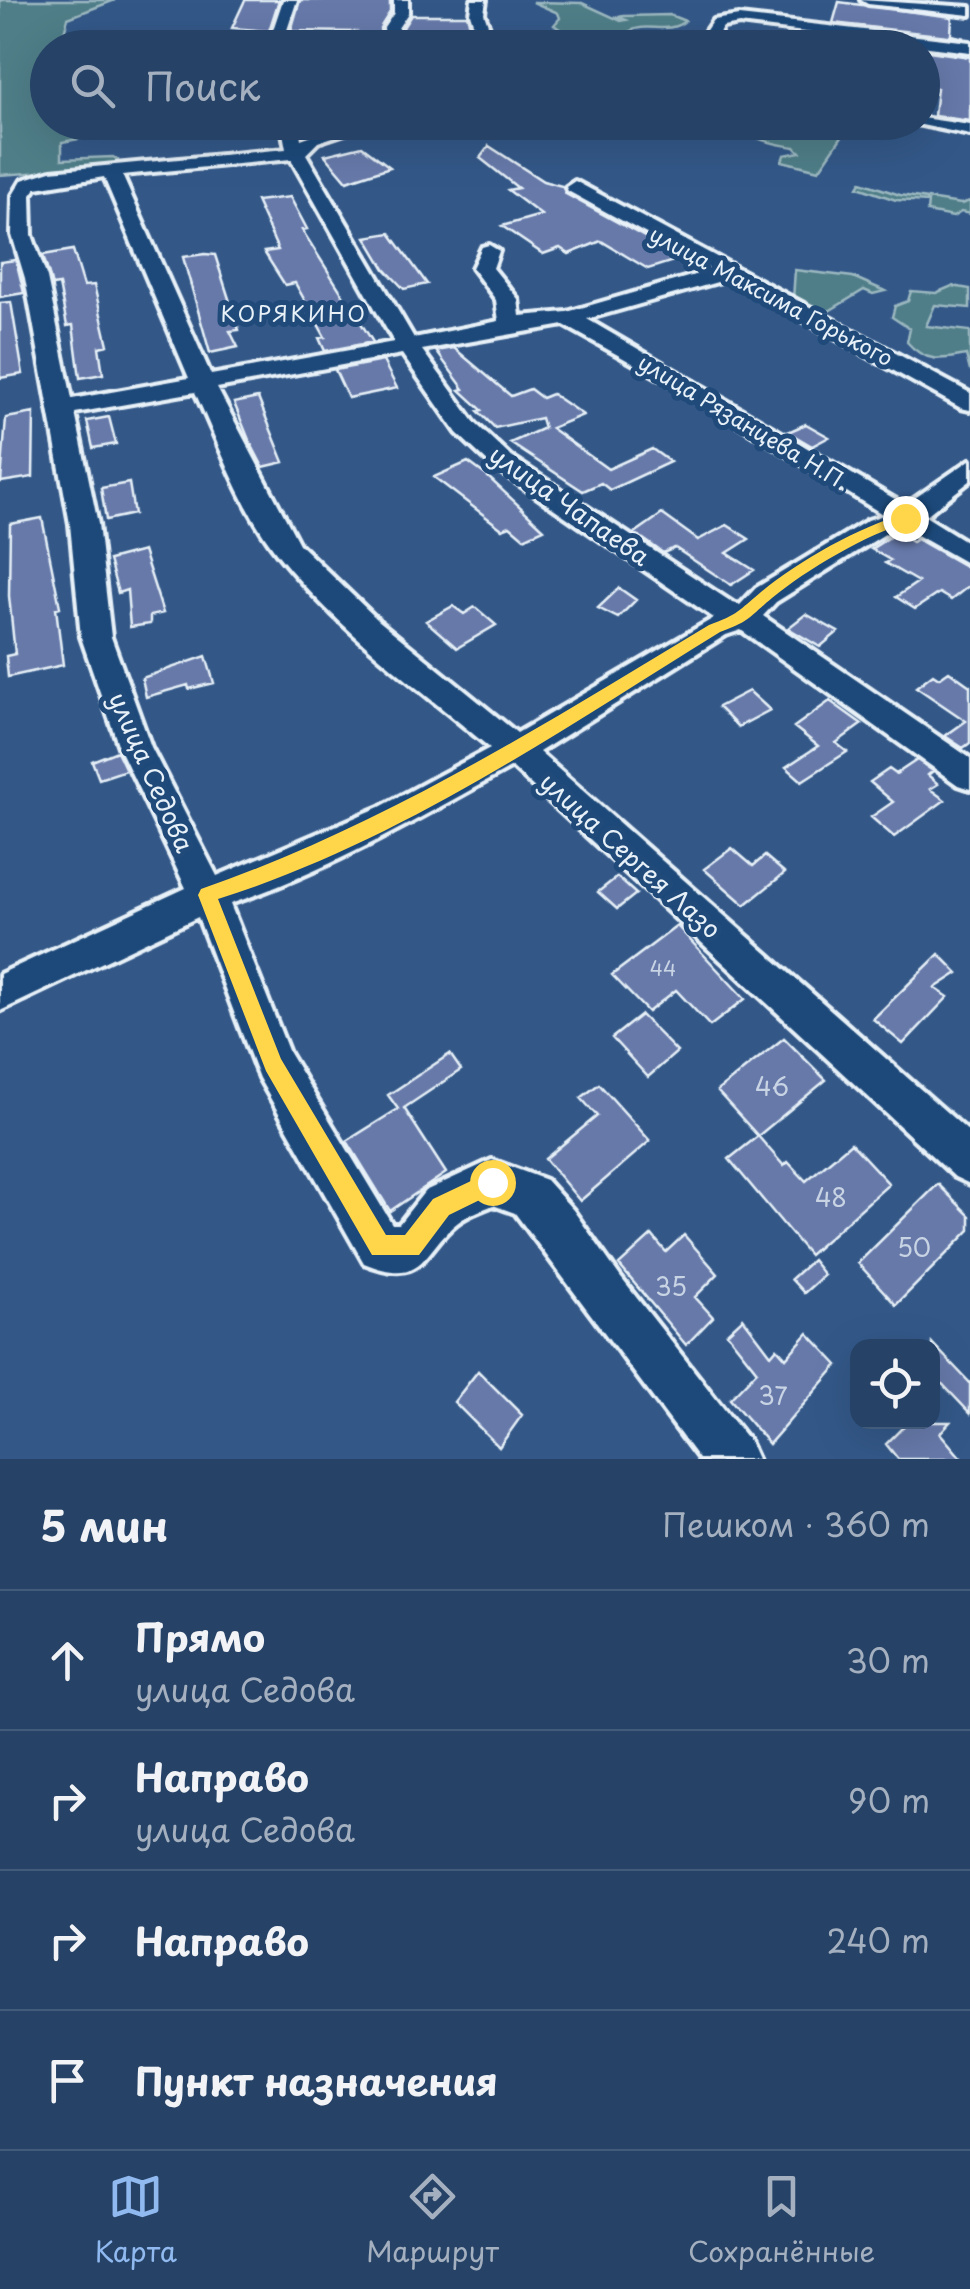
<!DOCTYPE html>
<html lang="ru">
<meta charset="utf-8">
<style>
body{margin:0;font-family:"Playpen Sans",sans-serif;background:#324d6f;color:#f1f3f6}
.controls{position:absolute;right:30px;bottom:30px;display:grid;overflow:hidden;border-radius:20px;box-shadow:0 10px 40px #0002}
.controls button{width:90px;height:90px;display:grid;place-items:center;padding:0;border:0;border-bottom:2px solid #425b7a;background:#264266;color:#f1f3f6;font:50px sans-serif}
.stop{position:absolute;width:30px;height:30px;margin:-22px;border:8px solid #ffd54a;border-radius:50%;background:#fff}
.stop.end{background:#ffd54a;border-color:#fff;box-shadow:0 2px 10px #0008}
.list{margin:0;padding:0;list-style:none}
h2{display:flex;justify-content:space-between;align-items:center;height:130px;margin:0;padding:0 40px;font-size:42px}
h2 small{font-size:32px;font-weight:400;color:#a4b0bf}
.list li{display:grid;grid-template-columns:65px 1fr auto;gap:30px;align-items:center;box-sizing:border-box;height:140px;padding:0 40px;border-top:2px solid #425b7a}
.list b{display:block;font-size:38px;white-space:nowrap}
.list p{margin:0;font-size:32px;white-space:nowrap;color:#a4b0bf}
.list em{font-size:32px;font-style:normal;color:#a4b0bf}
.icon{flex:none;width:55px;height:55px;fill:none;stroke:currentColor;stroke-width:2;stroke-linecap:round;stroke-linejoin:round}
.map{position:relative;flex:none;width:970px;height:1459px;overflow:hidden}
.search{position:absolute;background:#264266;box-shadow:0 10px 40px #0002;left:30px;right:30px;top:30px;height:110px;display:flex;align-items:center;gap:25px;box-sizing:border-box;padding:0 35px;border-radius:55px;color:#a4b0bf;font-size:38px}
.sheet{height:690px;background:#264266}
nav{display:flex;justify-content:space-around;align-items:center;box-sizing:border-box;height:140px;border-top:2px solid #425b7a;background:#264266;font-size:28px;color:#a4b0bf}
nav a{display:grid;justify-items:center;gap:5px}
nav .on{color:#90b9f0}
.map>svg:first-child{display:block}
.green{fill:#507e88;stroke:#9cb8c0;stroke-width:2.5}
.building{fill:#6679a9;stroke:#e8f1f8;stroke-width:2.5}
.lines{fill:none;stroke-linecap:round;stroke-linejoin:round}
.minor-casing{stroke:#e8f1f8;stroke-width:8}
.minor{fill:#1f4a7a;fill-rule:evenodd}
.route{fill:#ffd54a}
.labels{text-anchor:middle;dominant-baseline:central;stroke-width:10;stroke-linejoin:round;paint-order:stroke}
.number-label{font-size:20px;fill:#c8d3e4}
.far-street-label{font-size:22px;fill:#e8f1f8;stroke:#1f4a7a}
.far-neighbourhood-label{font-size:22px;letter-spacing:2.5px;fill:#e8f1f8;stroke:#1f4a7a}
.street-label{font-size:25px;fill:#e8f1f8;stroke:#1f4a7a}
.near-number-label{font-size:25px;fill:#c8d3e4}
</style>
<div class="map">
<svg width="970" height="1459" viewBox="0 0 970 1459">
<rect width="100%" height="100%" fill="#335888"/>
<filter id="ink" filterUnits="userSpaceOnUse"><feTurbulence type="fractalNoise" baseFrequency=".01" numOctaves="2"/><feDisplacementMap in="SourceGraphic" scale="20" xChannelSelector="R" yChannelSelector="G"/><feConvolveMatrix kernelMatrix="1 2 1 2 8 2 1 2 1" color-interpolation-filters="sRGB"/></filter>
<g filter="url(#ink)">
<path class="green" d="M 0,0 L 115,0 L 68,18 L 60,47 L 48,48 L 48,122 L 100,123 L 89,137 L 62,142 L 62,159 L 113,157 L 118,160 L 116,167 L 0,175 Z
M 533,2 L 582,3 L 621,21 L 626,20 L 618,17 L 624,16 L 670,15 L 685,21 C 668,35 647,22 630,31 L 639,42 L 629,46 L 568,47 L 568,35 L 554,25 L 560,18 L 558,13 Z
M 738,122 L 851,122 L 851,123 L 819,170 L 782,161 L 784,155 L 800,152 L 795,147 C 773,144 752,139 734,125 Z
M 861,182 L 900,195 L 961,204 L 970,201 L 970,214 L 961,212 L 953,217 L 927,212 L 928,202 L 896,200 L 858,187 Z
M 795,270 L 853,277 L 885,291 L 873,294 L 864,290 L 829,311 L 793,299 Z
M 952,286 L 970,289 L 970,308 L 935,305 L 926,326 L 970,331 L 970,371 L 966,355 C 941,360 925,363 907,342 L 910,329 L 892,317 L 895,306 L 908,301 L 911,291 L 936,293 Z"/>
<path class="building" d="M 245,0 L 279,0 L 269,31 L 232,28 Z
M 300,0 L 390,0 L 390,12 L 380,28 L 382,48 L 355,48 L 357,32 L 291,31 Z
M 839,2 L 952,17 L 951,35 L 965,38 L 833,23 Z
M 411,15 L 467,15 L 475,42 L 468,42 L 471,48 L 406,48 L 402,29 Z
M 922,50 L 970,57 L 970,121 L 934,116 L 937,88 L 922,86 Z
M 362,146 L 390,167 L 347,181 L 325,155 Z
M 489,146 L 543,181 L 562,186 L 566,194 L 683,258 L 648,269 L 601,241 L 569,254 L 560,248 L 543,254 L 502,226 L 541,215 L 508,190 L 518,188 L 480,158 Z
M 290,197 L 307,229 L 302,230 L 373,342 L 325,351 L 319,338 L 325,337 L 295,283 L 285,285 L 264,252 L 278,250 L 256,201 Z
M 390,233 L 427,284 L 404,289 L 385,269 L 366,237 Z
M 73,250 L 84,286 L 94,285 L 108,345 L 99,347 L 103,374 L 80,378 L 73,325 L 67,326 L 59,285 L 52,286 L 43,255 Z
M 205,254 L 215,255 L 239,330 L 230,331 L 238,347 L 210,353 L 183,257 Z
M 16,260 L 24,293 L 0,297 L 0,262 Z
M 11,302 L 23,374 L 0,378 L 0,303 Z
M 454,348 L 511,396 L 530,389 L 542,398 L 552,394 L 583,415 L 551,428 L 608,469 L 652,449 L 670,462 L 610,490 L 601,483 L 583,491 L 510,443 L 544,428 L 541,418 L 495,428 L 478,411 L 482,410 L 460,390 L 464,389 L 436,351 Z
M 383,361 L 397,388 L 348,398 L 335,370 Z
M 258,398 L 284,462 L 263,467 L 249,440 L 234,403 Z
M 34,413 L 33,477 L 1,482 L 6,418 Z
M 109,417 L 116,444 L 93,448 L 87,421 Z
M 806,424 L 829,437 L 812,446 L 788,432 Z
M 468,462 L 487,476 L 544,529 L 524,538 L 510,526 L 502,529 L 434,477 Z
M 129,483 L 134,514 L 106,520 L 101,488 Z
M 662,514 L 698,540 L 727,525 L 749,539 L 727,553 L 754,570 L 731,585 L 675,548 L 663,553 L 635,533 Z
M 42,518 L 60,607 L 56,608 L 63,665 L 8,677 L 6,656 L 15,654 L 9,596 L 10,524 Z
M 896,533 L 912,542 L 917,539 L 970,569 L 970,585 L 951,600 L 939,593 L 915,609 L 896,597 L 918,582 L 885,563 L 890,560 L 871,549 Z
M 143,551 L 163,613 L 150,616 L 150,624 L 130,627 L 127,590 L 118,593 L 109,560 Z
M 619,588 L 636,600 L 618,618 L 598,608 Z
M 453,606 L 464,614 L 475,607 L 496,625 L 457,648 L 426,621 Z
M 806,614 L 838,632 L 820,647 L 788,628 Z
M 206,656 L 214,683 L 189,689 L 188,685 L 146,697 L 142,678 Z
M 949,671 L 970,686 L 970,743 L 963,748 L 945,736 L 966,721 L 916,687 L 933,674 L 939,678 Z
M 749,691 L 770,710 L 738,727 L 718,707 Z
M 830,701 L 862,724 L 836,743 L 847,752 L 802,781 L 786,767 L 818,746 L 794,727 Z
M 117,751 L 126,770 L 99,779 L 92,761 Z
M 917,760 L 933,771 L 928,775 L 938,784 L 930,789 L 945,800 L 894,837 L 871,817 L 893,802 L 870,782 L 889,769 L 896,774 Z
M 732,848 L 753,866 L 765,856 L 785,873 L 745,905 L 704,869 Z
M 617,877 L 636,894 L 617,909 L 598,892 Z
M 677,926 L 745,999 L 710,1026 L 676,990 L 648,1012 L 612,975 Z
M 939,954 L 958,973 L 935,988 L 948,997 L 903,1044 L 873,1019 Z
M 641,1015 L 677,1052 L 648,1077 L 612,1038 Z
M 784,1038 L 826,1080 L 758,1136 L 717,1091 Z
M 450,1054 L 461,1070 L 404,1108 L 446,1173 L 390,1211 L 347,1141 L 398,1109 L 388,1095 Z
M 599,1084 L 650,1141 L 580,1201 L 545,1159 L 597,1116 L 581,1098 Z
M 758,1136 L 784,1166 L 788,1162 L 806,1181 L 851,1143 L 889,1184 L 809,1255 L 729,1159 Z
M 938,1184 L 970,1216 L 970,1230 L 896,1305 L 858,1263 Z
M 652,1235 L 666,1252 L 684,1235 L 718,1274 L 695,1297 L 713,1317 L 686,1345 L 619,1265 Z
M 812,1260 L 824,1275 L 804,1293 L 791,1279 Z
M 743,1318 L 771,1355 L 777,1348 L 786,1358 L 808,1333 L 838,1365 L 769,1444 L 730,1399 L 757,1371 L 727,1333 Z
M 932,1343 L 970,1383 L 970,1413 L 932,1373 Z
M 478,1371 L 522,1415 L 499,1447 L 454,1402 Z
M 908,1422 L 950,1422 L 940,1433 L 962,1459 L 898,1459 L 886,1444 Z"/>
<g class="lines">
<defs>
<path id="minor" d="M 283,0 L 297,0 L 285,36 L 288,48 L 272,48 L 271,36 Z
M 394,0 L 408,0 L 408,13 L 398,28 L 402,48 L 386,48 L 384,28 L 394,13 Z
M 472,0 L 486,0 L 484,13 L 496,48 L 481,48 L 470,13 Z
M 861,0 L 970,7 L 970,15 L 868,4 Z
M 739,16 L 970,42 L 970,52 L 739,24 L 723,27 L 709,48 L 694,48 L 713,20 Z
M 922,118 L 970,125 L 970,135 L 907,122 L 922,122 Z
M 281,122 L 298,122 L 301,139 L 349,122 L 378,122 L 318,142 L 306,154 L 414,338 L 499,321 L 496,300 L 472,268 L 482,247 L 489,245 L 499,251 L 493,268 L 518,299 L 520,316 L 567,312 L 712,270 L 568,191 L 566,187 L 575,181 L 970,393 L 970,410 L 961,408 L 728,279 L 587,319 L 905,505 L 970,460 L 970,481 L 925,516 L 970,544 L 970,565 L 903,527 L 888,532 L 776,602 L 763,616 L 970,758 L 970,789 L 958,785 L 741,630 L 726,635 L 539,752 L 970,1133 L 970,1184 L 955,1177 L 512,767 C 421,817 329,871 230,904 L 289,1053 L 392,1224 L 399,1224 L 425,1191 L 492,1160 L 546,1180 L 573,1210 L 621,1278 L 749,1441 L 757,1459 L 699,1459 L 515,1213 L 493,1205 C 482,1210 466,1215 457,1223 C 422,1251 425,1288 364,1263 L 259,1078 L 198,917 L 0,1011 L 0,974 L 186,888 L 119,747 L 81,637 L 70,524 L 25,278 L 12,235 L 13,195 L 22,180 L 51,171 L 286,149 ZM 291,159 L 394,342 L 211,375 L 122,175 ZM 104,177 L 189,378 L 72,399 L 47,278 L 32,235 L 31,195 L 36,188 ZM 564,325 L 695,398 L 884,515 L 868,520 L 756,588 L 740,605 L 733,603 L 510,456 L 475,423 L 422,350 ZM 402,354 L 457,433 L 492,466 L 714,618 L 517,733 L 378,620 L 299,544 L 217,388 ZM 195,392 C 220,446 242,510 279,556 C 338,630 419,688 490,748 L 380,807 L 217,876 L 151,747 L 111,637 L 98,524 L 75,413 Z"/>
</defs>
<use href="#minor" class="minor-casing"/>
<use href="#minor" class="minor"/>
</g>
</g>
<path class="route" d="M 905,514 L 910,522 C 868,533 806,570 772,598 C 749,617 751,621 720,632 C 560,731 399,842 218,899 L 281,1059 L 386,1235 L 405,1235 L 433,1199 L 492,1171 L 500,1174 L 500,1190 L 449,1215 L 419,1255 L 372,1255 L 266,1071 L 198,895 L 201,889 C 383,826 545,724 709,625 C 739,614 738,611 761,592 C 797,562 860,526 905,514 Z"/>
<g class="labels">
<g class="number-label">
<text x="663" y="968">44</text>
</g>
<g class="far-street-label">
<text transform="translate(772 295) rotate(28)">улица Максима Горького</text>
<text transform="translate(744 421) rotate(31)">улица Рязанцева Н.П.</text>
</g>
<g class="far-neighbourhood-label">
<text x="294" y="312">КОРЯКИНО</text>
</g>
<g class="street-label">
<text transform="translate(570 505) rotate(35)">улица Чапаева</text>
<text transform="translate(152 772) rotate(66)">улица Седова</text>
<text transform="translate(631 855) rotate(42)">улица Сергея Лазо</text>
</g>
<g class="near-number-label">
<text x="772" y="1086">46</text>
<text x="831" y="1197">48</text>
<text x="914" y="1247">50</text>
<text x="671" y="1286">35</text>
<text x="773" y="1395">37</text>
</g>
</g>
</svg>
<div class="controls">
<button><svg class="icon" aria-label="locate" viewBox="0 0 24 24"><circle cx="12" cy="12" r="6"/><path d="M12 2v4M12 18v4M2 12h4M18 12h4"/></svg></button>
</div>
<div class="stop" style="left:492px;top:1182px"></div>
<div class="stop end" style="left:905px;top:518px"></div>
<div class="search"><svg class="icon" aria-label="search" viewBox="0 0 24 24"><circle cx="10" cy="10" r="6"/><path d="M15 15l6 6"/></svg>Поиск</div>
</div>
<section class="sheet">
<h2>5 мин<small>Пешком · 360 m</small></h2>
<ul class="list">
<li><svg class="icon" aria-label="ahead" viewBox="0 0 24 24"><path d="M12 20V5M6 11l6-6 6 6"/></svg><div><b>Прямо</b><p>улица Седова</p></div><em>30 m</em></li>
<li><svg class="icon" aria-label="right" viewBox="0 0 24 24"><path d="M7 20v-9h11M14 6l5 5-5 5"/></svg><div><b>Направо</b><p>улица Седова</p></div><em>90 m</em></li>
<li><svg class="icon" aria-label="right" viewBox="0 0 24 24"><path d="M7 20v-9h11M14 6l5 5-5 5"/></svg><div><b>Направо</b></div><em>240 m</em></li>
<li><svg class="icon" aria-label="arrive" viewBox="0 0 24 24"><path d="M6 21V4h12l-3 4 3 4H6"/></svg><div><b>Пункт назначения</b></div></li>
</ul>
</section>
<nav>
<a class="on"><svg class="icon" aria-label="map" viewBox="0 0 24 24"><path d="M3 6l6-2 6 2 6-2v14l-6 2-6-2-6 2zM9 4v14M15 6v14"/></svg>Карта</a>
<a><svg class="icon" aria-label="directions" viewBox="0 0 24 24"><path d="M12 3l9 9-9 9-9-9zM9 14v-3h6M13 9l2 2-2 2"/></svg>Маршрут</a>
<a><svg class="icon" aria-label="saved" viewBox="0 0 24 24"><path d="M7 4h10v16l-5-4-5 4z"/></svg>Сохранённые</a>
</nav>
